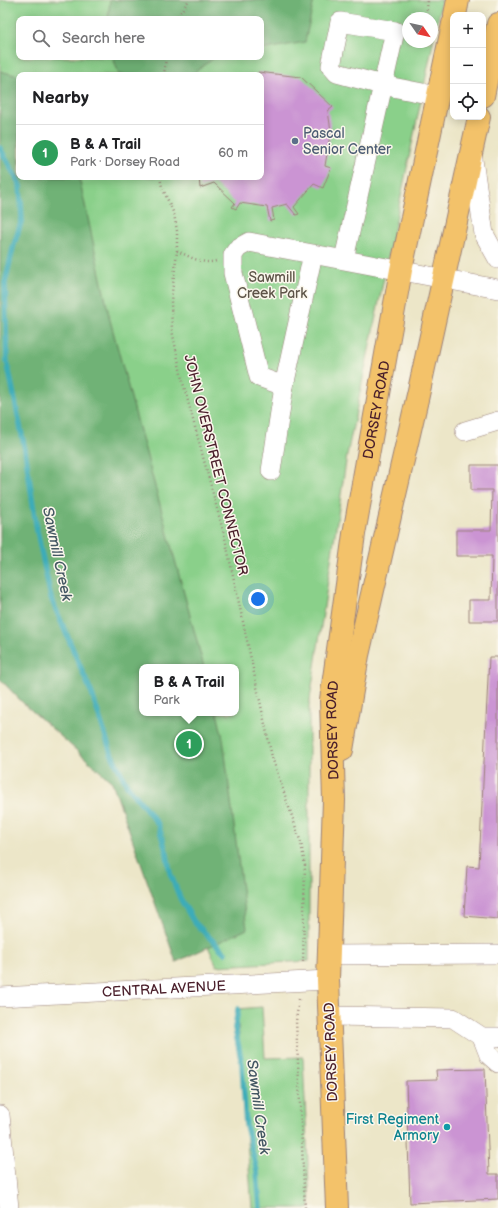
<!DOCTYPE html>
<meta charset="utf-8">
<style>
body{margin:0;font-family:"Balsamiq Sans",sans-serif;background:#f2f2f2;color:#202124}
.controls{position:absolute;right:12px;top:12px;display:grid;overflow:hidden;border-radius:8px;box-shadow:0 2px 10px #0003}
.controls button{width:36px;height:36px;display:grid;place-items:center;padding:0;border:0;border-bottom:1px solid #e0e0e0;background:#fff;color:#202124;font:20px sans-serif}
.compass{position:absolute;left:402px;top:12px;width:36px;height:36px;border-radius:50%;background:#fff;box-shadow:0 2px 10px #0003;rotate:124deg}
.you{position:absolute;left:258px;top:599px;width:14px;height:14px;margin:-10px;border:3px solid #fff;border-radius:50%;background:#1a73e8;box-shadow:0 0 0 6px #1a73e833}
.badge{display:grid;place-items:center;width:26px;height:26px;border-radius:50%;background:#b45309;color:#fff;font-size:13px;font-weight:700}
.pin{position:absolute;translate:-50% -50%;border:2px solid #fff;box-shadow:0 1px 4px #0006}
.popup{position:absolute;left:139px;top:664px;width:100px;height:52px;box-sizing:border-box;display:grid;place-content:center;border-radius:8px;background:#fff;filter:drop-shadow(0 1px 3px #0005);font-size:13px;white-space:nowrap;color:#757577}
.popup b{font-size:15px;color:#202124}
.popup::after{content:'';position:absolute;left:50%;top:100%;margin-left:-8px;border:8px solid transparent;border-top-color:#fff}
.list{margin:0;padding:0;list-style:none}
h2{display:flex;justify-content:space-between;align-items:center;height:52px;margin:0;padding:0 16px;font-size:17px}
h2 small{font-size:13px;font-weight:400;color:#757577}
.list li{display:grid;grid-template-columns:26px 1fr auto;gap:12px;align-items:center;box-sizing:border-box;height:56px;padding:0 16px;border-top:1px solid #e0e0e0}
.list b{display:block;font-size:15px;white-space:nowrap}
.list p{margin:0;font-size:13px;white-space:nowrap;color:#757577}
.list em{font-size:13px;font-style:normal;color:#757577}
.icon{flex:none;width:22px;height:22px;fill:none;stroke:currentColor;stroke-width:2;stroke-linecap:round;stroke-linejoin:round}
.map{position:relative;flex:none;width:498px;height:1208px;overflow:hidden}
.search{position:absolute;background:#fff;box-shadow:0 2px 10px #0003;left:16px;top:16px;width:248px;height:44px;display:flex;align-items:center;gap:10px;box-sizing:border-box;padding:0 14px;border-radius:8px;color:#757577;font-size:15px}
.panel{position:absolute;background:#fff;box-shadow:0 2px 10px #0003;left:16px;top:72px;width:248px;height:108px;border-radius:8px}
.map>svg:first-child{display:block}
.green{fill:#8ad08a;stroke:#6a785a;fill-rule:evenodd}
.forest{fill:#6fb276;stroke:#5c6850}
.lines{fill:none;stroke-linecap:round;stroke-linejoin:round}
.stream{stroke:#3cacb8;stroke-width:5.5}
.building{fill:#cb94d3}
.minor-casing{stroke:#9b827a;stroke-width:20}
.major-casing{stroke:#9b827a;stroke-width:24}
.path{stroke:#9b827a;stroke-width:2.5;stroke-dasharray:1 3;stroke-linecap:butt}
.minor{stroke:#fff;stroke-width:19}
.major{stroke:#f3c26a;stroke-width:22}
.service-dot{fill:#5c6f8a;stroke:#fbf7ec;stroke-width:1.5}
.culture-dot{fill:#0f9aa8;stroke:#fbf7ec;stroke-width:1.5}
.labels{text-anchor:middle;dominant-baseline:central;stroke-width:3;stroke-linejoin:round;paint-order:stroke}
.service-label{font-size:14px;fill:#4e5e75;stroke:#fbf7ec;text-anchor:start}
.park-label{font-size:14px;fill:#5d5448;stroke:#fbf7ec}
.street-label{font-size:14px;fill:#4a1f2b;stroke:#fbf7ec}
.culture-label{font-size:14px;fill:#0d838f;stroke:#fbf7ec;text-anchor:end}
.water-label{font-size:15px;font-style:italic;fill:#445763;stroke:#fbf7ec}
</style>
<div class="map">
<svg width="498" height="1208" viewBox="0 0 498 1208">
<rect width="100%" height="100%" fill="#fbf7ec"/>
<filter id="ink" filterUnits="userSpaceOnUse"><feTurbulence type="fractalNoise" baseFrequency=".025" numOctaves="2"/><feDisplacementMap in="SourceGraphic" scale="8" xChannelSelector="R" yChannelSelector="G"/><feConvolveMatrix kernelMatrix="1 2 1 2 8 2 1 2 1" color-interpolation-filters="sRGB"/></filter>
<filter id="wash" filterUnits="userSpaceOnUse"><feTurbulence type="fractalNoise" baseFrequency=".012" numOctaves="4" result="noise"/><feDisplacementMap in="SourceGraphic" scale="16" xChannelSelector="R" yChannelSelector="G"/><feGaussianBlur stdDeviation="0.9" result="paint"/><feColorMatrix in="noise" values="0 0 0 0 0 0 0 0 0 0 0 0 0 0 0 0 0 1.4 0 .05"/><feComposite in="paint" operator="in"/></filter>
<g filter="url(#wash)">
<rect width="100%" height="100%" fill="#ece6c8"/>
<path class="green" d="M 0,0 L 442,0 L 347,455 L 309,706 L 309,961 L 217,966 L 146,811 L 0,142 ZM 408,18 L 432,18 L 432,42 L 408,42 ZM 19,19 L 261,19 L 261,57 L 19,57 ZM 19,75 L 261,75 L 261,177 L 19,177 ZM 142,667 L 236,667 L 236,713 L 142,713 Z
M 262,1007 L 265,1058 L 303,1057 L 310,1208 L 252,1208 L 237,1009 Z"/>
<path class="forest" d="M 110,0 L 314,0 L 305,42 L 261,50 L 261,19 L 108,19 Z
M 113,57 L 222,57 L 214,58 L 191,75 L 119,75 Z
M 0,71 L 19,76 L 19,177 L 79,177 L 110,320 L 204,667 L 142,667 L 142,713 L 217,713 L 223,738 L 247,929 L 176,962 L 112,782 L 22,702 L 0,679 Z"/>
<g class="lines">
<path class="stream" d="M 0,148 L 20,185 L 22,219 L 13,248 L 5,283 L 7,361 L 25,450 L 37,531 L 51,598 L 92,694 L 111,753 L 127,785 L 158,824 L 167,854 L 170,873 L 180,898 L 194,922 L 225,953
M 238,1009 L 235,1028 L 242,1064 L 246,1125 L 257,1171 L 260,1208"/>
</g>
<g id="blocks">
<path class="building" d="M 258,72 L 301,77 L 333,107 L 328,111 L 331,131 L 338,130 L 338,133 L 330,135 L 325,166 L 331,168 L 323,188 L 314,184 L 294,207 L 299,214 L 296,215 L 287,204 L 272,208 L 274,220 L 270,221 L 267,207 L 240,203 L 236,209 L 232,207 L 235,203 L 214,183 L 200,188 L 199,177 L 261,177 L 261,75 L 258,75 Z
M 471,465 L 498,465 L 498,621 L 469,621 L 469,600 L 491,600 L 492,556 L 456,556 L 456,530 L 491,530 L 492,490 L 471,490 Z
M 489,657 L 498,657 L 498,919 L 464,916 L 467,866 L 479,867 Z
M 485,1069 L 489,1174 L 498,1174 L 498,1199 L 410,1203 L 406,1081 L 437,1080 L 436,1070 Z"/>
</g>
</g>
<g filter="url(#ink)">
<use href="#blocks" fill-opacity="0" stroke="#9b827a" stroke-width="1"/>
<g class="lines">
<defs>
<g id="minor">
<path d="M 472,153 L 484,234 L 498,259"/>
<path d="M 313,254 L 284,386 L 259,377 L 233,273 L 233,255 L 238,248 L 249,242 L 498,289"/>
<path d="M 344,259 L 395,31 L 340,22 L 331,66 L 337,73 L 382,85 L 438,96"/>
<path d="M 465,431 L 498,421"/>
<path d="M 271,471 L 284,386"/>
<path d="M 329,955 L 498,954"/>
<path id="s1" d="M 0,997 L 328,980"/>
<path d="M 330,1016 L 453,1018 L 482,1037 L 498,1037"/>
<path d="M 482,1037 L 489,1055 L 498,1063"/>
<path d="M 0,1115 L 9,1208"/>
</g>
<g id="major">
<path d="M 455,15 L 458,0"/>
<path d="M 483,96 L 498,24"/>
<path d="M 342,750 L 358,655 L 418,395 L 479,117"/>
<path id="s2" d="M 337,1208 L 328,980 L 334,800 L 331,700 L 354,534 L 401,270 L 453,24"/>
</g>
</defs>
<use href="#minor" class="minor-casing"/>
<use href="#major" class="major-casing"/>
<path class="path" d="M 426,18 L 428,0
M 176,19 L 189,0
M 164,75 L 166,57
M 160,177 L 162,187 L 174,214 L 177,231 L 177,251 L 171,301 L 172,330 L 182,379 L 225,538 L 272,757 L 301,843 L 305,865 L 303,964
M 177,251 C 189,256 202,265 216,261
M 299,999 L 296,1021 L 305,1208"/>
<use href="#minor" class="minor"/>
<use href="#major" class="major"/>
</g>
</g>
<circle class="service-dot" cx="295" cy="141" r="4"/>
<circle class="culture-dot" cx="447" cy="1127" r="4"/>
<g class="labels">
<g class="service-label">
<text x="303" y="133">Pascal<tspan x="303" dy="16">Senior Center</tspan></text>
</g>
<g class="park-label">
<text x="272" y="277">Sawmill<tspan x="272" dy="16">Creek Park</tspan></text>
</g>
<g class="street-label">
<text stroke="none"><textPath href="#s2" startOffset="802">DORSEY ROAD</textPath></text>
<text transform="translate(216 465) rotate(76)">JOHN OVERSTREET CONNECTOR</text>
<text stroke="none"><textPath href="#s2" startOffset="478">DORSEY ROAD</textPath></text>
<text stroke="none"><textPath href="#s1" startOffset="164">CENTRAL AVENUE</textPath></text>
<text transform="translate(331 1052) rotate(-92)">DORSEY ROAD</text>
</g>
<g class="culture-label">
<text x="439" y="1119">First Regiment<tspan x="439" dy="16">Armory</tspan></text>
</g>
<g class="water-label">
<text transform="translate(57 554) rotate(78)">Sawmill Creek</text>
<text transform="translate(258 1107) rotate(82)">Sawmill Creek</text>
</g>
</g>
</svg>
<div class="controls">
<button>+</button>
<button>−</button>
<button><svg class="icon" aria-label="locate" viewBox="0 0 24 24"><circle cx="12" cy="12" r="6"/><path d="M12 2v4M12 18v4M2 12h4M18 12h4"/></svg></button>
</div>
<svg class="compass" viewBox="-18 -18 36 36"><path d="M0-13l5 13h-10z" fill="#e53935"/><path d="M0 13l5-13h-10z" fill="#757577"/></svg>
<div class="you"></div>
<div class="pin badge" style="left:189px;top:744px;background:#2e9e5b">1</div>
<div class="popup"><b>B &amp; A Trail</b>Park</div>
<div class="search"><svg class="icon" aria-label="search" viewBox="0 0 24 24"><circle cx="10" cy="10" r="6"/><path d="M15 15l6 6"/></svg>Search here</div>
<section class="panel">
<h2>Nearby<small></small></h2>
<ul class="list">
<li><span class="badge" style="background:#2e9e5b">1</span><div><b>B &amp; A Trail</b><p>Park · Dorsey Road</p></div><em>60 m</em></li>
</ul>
</section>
</div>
